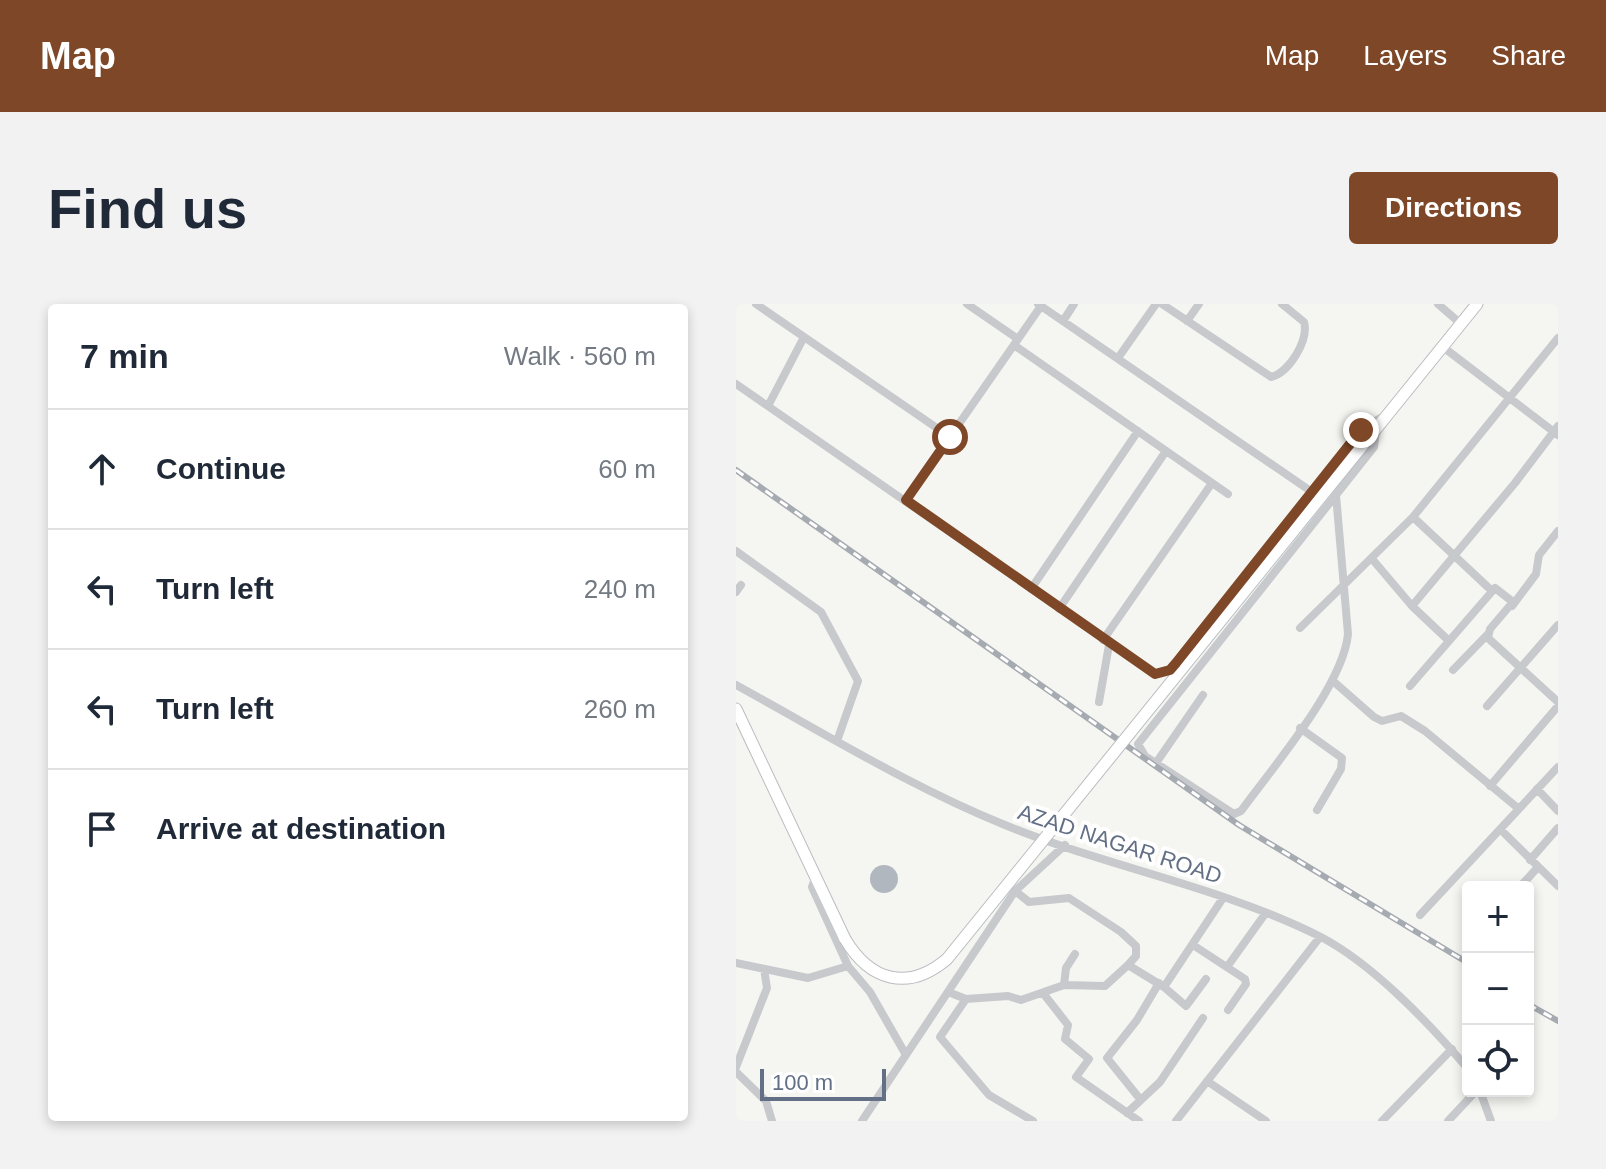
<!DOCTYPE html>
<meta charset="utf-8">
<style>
body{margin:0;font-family:Helvetica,sans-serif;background:#f2f2f3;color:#1f2937}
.controls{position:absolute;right:24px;bottom:24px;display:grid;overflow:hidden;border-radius:8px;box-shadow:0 4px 12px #0003}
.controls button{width:72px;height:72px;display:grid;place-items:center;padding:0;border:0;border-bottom:2px solid #e0e1e3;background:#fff;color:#1f2937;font:40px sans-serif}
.scale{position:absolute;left:24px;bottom:20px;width:126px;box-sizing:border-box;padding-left:8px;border:4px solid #626f85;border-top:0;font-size:22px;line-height:28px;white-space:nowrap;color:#626f85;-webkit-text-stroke:6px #fff;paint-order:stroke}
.stop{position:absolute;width:24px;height:24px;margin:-18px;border:6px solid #7e4828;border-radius:50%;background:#fff}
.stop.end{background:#7e4828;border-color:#fff;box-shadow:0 2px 8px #0008}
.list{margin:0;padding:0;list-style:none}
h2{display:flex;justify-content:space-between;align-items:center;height:104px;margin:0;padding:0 32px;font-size:34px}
h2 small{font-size:26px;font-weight:400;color:#747a83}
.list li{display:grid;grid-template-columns:52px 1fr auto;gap:24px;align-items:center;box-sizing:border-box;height:120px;padding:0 32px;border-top:2px solid #e0e1e3}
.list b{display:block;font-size:30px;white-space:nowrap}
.list em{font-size:26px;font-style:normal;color:#747a83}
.icon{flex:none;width:44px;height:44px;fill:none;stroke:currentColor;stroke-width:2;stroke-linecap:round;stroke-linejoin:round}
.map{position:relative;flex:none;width:822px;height:817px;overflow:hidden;border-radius:8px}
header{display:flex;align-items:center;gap:48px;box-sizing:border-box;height:112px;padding:0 40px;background:#7e4828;color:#fff}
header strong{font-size:38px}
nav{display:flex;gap:44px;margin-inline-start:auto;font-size:28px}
.intro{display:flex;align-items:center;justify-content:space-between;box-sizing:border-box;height:192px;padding:0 48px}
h1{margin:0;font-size:56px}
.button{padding:20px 36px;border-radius:8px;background:#7e4828;color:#fff;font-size:28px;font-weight:700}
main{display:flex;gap:48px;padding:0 48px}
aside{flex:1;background:#fff;border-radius:8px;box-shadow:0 4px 12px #0003}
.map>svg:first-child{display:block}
.building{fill:#b1b7be}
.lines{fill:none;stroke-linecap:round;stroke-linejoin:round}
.major-casing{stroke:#b9bcc0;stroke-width:13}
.minor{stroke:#c7c9cd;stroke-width:8}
.major{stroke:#fff;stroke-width:11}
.rail-casing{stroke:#a6aab1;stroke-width:6}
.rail{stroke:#fff;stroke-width:3;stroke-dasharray:9;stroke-linecap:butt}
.major-bridge-casing{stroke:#b9bcc0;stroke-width:13;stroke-linecap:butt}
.major-bridge{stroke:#fff;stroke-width:11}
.route{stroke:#7e4828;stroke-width:10}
.labels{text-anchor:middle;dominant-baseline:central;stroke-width:8;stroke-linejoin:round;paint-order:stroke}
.street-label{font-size:22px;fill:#626f85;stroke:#fff}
</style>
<header>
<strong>Map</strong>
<nav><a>Map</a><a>Layers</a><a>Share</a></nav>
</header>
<div class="intro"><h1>Find us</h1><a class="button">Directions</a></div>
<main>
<aside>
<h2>7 min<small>Walk · 560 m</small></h2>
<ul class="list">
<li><svg class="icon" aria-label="ahead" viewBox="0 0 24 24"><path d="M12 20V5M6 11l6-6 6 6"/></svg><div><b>Continue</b></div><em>60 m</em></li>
<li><svg class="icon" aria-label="left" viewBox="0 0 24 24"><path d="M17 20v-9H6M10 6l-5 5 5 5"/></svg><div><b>Turn left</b></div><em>240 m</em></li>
<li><svg class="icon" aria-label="left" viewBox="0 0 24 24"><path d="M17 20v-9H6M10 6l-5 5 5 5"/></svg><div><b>Turn left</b></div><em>260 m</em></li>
<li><svg class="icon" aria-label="arrive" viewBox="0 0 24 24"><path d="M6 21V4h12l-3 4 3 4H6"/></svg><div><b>Arrive at destination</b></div></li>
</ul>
</aside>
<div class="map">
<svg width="822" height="817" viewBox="0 0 822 817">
<rect width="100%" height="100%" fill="#f5f6f1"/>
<path class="building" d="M134 575a14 14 0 1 1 28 0a14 14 0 1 1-28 0Z"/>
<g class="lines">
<defs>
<path id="major" d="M 640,125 L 741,0
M 0,405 L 109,635"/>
</defs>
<use href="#major" class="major-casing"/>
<path class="minor" d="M 20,0 L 214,133
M 231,0 L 282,35
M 302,0 L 576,188
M 426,0 L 535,73 C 553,69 573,36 568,18 L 546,0
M 702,0 L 725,20
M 327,17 L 338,0
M 451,17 L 463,0
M 278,41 L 492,190
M 707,43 L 822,131
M 382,54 L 420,0
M 0,80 L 419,370 L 434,366 L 440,359 L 625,126 L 651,110
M 32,102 L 68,33
M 600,191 L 402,440 L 409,452 L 498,510 L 505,507 C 537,463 607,382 612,330 L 600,191 L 638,143 L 640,126
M 170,196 L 305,2
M 677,213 L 755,286
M 0,247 L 85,308 L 122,377 L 101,437
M 637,256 L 676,302 L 712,336
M 295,285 L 402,127
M 0,288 L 5,281
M 676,302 L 779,179 L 822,122
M 776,302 L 800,270 L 803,251 L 822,227
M 323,305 L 430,147
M 564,324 L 677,213 L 822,34
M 367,336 L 476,179
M 717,366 L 752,330
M 597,377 L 638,413 L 646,417 L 665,412 L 689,427 L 783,505
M 0,381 C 88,429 175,483 269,521 C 371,563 483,582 583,632 C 636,659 694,720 732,765
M 674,382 L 759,284 L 777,298 L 754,325 L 752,334 L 822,398
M 363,398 L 373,341
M 751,402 L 822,321
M 564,424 L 606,454 L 605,465 L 581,506
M 420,459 L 467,391
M 754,482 L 822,402
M 801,485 L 822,507
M 764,525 L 822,582
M 794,556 L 822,524
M 79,575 L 76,583 L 112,662 L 134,688 L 170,751
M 784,583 L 802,563
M 279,587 L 293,598 L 333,594 L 385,628 L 400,642 L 400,652 L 392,661
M 684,611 L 822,463
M 457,641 L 509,675 L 510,680 L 492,706
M 0,659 L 72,674 L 112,662
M 491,663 L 529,610
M 328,681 L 330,664 L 339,650
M 428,683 L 487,594
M 212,688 L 230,695 L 272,692 L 285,696 L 328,681 L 369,682 L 392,661 L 428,683 L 450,702 L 470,675
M 307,689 L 332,721 L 329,735 L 353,755 L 340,773 L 403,817
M 230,695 L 204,733 L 253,791 L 297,817
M 0,763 L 31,684 L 28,665
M 0,768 L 30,797 L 36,817
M 471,777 L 530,817
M 744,787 L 755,817
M 404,795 L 371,754 L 401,716 L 423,679
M 391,809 L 424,778 L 467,714
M 126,817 L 279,587 L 329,541
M 440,817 L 584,633
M 646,817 L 716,745
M 712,817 L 740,787"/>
<use href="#major" class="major"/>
<defs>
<path id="rail" d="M 0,166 L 503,521 L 732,659
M 792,700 L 822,717"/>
</defs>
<use href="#rail" class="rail-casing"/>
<use href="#rail" class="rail"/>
<defs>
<path id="major-bridge" d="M 109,635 C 134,677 172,688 211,655 L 640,125"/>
</defs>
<use href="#major-bridge" class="major-bridge-casing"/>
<use href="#major-bridge" class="major-bridge"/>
</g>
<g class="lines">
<path class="route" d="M 214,133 L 170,196 L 419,370 L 434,366 L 440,359 L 625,126"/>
</g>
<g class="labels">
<g class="street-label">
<text transform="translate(384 540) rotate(18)">AZAD NAGAR ROAD</text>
</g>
</g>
</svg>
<div class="controls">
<button>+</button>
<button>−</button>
<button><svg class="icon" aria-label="locate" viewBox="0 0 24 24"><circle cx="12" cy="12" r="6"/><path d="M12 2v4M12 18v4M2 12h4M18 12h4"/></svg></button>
</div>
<div class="scale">100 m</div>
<div class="stop" style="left:214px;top:133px"></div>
<div class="stop end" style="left:625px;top:126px"></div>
</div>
</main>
